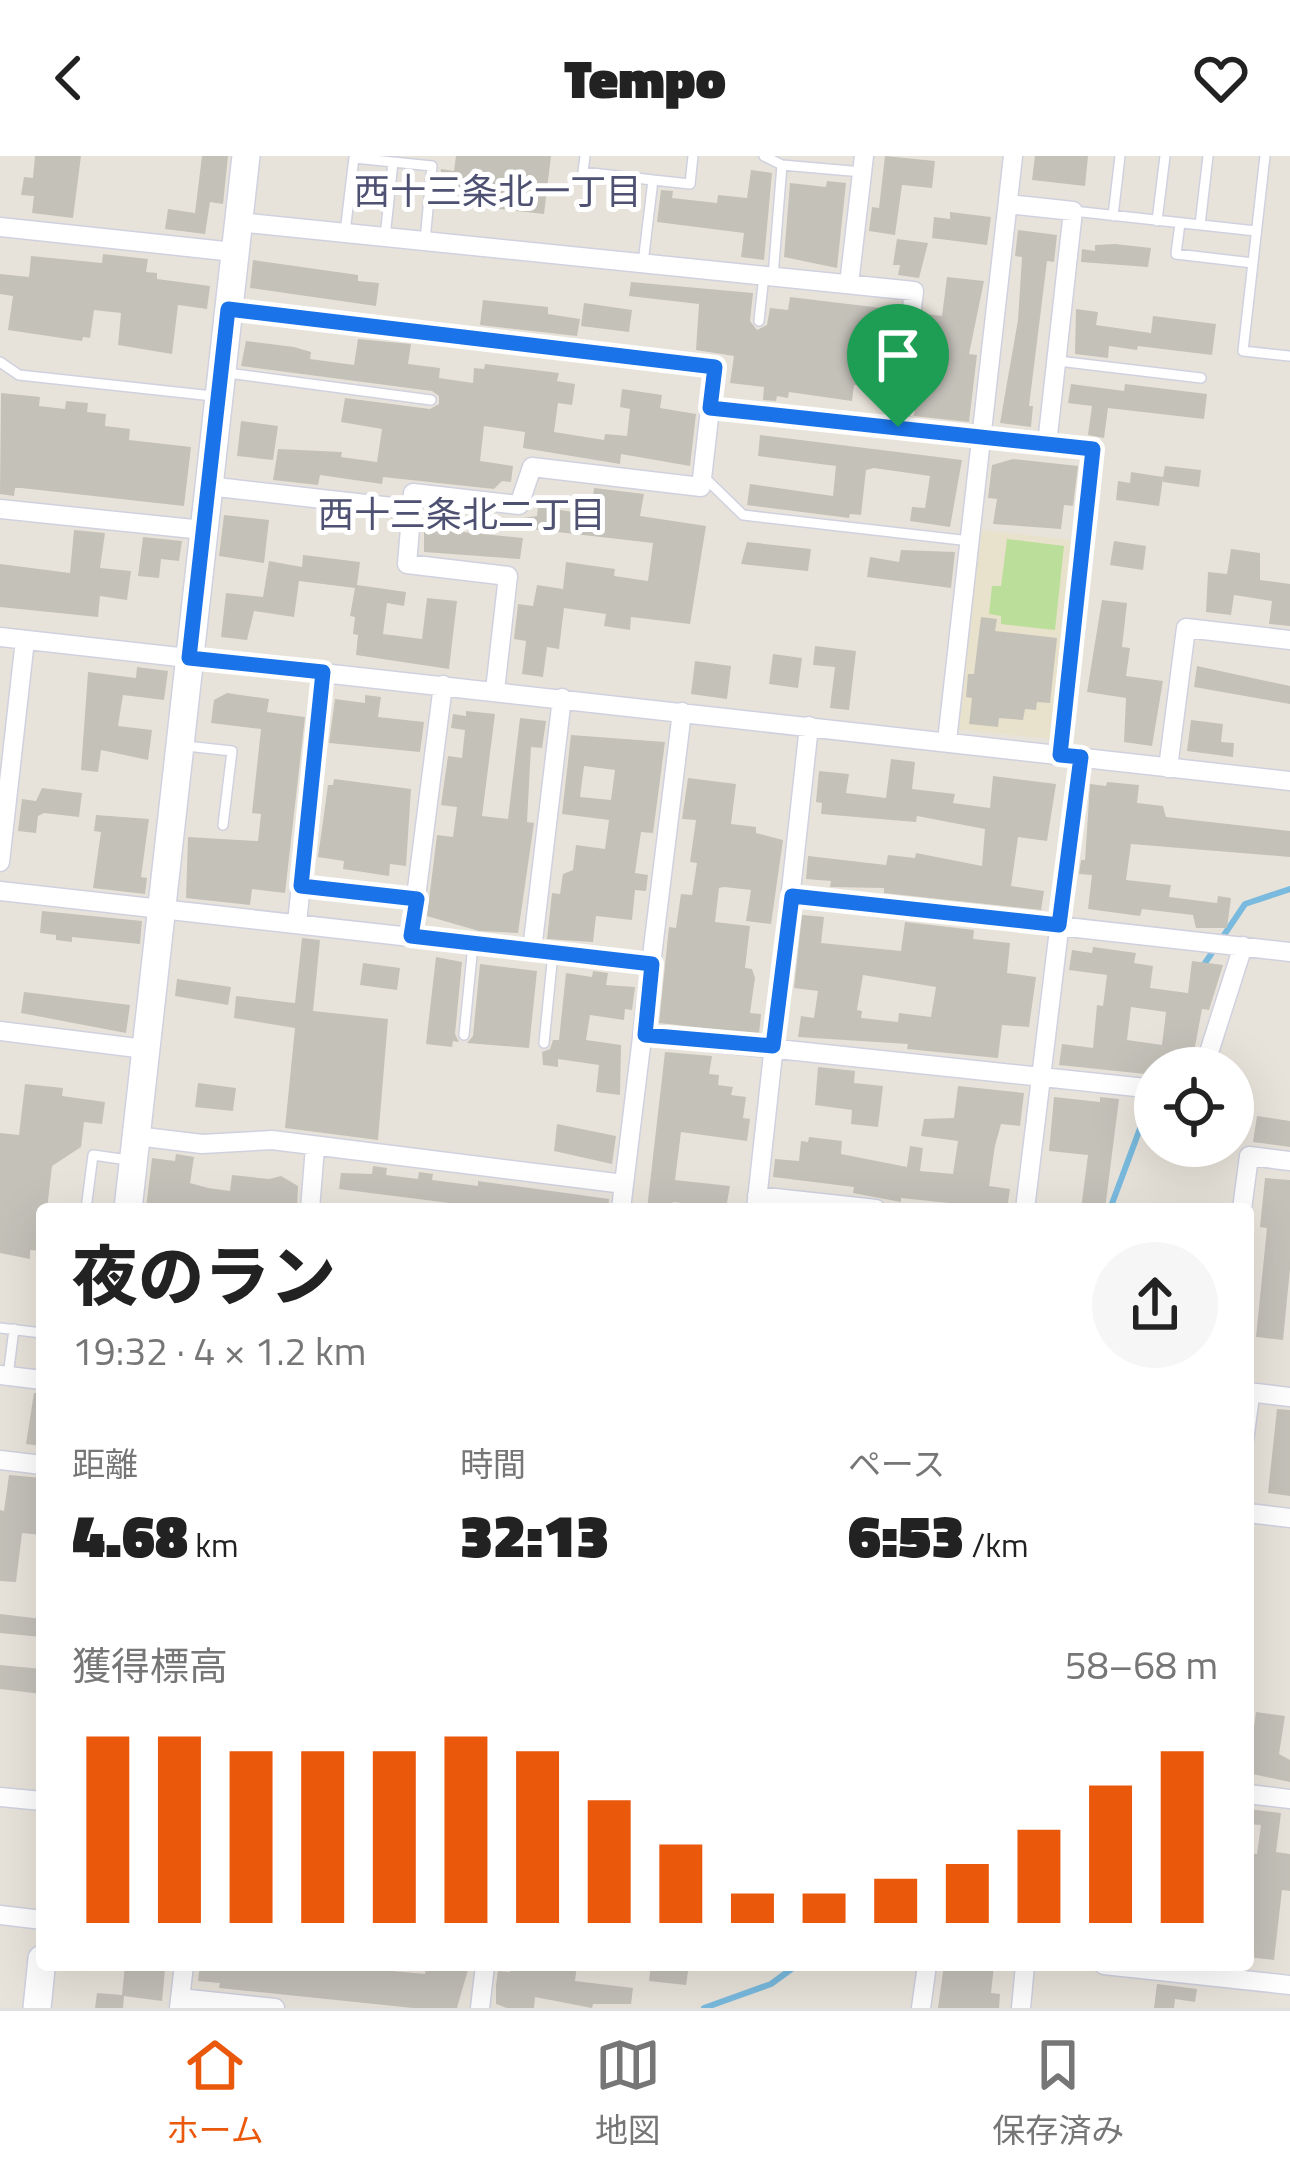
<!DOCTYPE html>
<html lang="ja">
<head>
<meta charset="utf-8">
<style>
  :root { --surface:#fff; --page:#f6f6f6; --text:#222; --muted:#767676; --line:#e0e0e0; --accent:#ea580c }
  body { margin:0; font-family:"Titillium Web","Noto Sans JP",sans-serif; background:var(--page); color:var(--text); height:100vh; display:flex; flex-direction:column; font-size:45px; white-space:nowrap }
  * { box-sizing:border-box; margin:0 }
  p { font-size:39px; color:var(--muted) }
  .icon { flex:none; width:66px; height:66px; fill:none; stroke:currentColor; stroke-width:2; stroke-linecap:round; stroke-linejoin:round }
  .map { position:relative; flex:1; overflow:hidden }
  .details { position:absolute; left:36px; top:1047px; width:1218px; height:768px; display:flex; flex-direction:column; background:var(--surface); border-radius:12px; box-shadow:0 12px 48px #0002 }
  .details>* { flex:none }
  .fabs { position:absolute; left:1134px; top:891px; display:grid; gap:24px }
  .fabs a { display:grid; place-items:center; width:120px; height:120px; border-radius:50%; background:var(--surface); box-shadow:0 12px 48px #0002; font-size:60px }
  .pin { position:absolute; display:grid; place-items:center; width:102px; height:102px; color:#fff; margin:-123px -51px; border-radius:50% 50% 50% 0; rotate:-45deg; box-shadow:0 0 12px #0007 }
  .pin .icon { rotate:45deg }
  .round { display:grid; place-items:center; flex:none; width:126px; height:126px; border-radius:63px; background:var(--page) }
  .headline { display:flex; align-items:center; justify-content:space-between; height:204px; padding:0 36px }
  h1 { font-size:66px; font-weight:800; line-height:90px }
  .figures { display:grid; grid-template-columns:repeat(3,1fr); gap:18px; height:204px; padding:12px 36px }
  .figures div { display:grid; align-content:center }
  .figures b { font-size:60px; font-weight:800 }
  .figures small { font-size:33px; font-weight:400 }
  .figures p { font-size:33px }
  .chart { height:336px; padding:24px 36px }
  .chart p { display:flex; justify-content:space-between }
  .chart svg { width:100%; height:216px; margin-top:12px; stroke:var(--accent); stroke-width:6 }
  header { display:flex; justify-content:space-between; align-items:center; height:156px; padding:0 36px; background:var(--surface); font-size:54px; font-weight:800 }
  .tabs { display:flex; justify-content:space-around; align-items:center; height:168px; border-top:3px solid var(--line); background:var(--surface); font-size:33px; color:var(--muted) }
  .tabs a { display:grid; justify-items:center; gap:6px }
  .tabs .on { color:var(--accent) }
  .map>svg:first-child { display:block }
  .education { fill:#e8e1cb }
  .pitch { fill:#bbdf9a }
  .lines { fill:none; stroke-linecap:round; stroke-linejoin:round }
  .stream { stroke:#79bade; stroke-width:6 }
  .building { fill:#c4c1b9; fill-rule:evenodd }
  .lane-casing { stroke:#d0d1df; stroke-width:12 }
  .street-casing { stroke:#d0d1df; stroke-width:21 }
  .secondary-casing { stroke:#d0d1df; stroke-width:30 }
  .lane { stroke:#fff; stroke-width:9 }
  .street { stroke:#fff; stroke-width:18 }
  .secondary { stroke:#fff; stroke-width:27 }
  .route-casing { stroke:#fff; stroke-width:24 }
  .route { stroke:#1a73e8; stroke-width:15 }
  .labels { text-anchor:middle; stroke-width:10; stroke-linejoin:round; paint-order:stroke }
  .neighbourhood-label { font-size:36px; fill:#4e5172; stroke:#fff }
</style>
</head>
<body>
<header><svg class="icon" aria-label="back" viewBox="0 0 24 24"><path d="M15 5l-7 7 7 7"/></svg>Tempo<svg class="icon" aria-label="heart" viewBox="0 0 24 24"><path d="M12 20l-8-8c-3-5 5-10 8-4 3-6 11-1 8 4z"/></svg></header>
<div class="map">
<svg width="1290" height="1852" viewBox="0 0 1290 1852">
  <rect width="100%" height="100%" fill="#e8e3da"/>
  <!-- education -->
  <path class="education" d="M980 374 1073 384 1050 583 957 573Z"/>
  <!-- pitch -->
  <path class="pitch" d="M1007 383 1064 390 1055 474 1001 468V460L989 458 992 430H1001Z"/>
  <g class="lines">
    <!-- stream -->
    <path class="stream" d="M1203 810 1245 748 1290 733
      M1110 1053 1154 935
      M704 1852 771 1828 797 1809"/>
  </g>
  <!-- building -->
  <path class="building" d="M35 0H81L73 62 32 57 34 40 21 39 24 21 33 22Z
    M202 0H228L223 48 210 46 205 78 165 73 168 53 195 57Z
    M456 0H551L544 58 438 46 441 13 454 15Z
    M885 0 935 5 932 32 902 29 895 79 869 75 872 51 879 52Z
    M1035 0H1088L1085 30 1032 24Z
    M751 14 772 17 764 104 741 101 744 77 657 66 661 34 673 35 672 42 717 47 718 39 747 42Z
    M827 25 846 27 837 112 784 101 790 27 826 31Z
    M950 56 991 61 987 89 932 82 934 61 950 63Z
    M1018 74 1057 79 1054 106 1047 105 1029 250H1033L1031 271 1000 267 1018 164 1022 101 1015 100Z
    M897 83 928 87 919 122 898 119 900 109H893Z
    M1115 88 1151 92 1148 111 1081 106 1082 93 1095 95V89Z
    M103 98 148 103 146 116 157 117V123L210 130 207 153 178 149 172 198 118 189 121 157 94 154 90 182 83 181 82 185 8 174 13 140 0 138V118L29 121 31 100 102 107Z
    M253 104 358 119V125L379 127 376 150 250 132Z
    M947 121 984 125 969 198 977 199 969 266 914 260 925 158 942 160Z
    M631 126 753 137 750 165 757 174 767 169 770 152 788 154 790 141 898 154 882 232 854 229 852 245 789 236 788 242 777 240 776 245 763 244 764 231 730 227 734 200 696 194 699 148 629 140Z
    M483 144 548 151V158L580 163 577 180 480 169Z
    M584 147 632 154 629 176 581 170Z
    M1076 153 1098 156 1096 169 1151 177 1153 160 1216 168 1212 199 1138 190 1137 194 1109 190 1108 202 1075 198Z
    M358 183 411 188 408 208 440 212 439 222 473 227 474 212 484 213 485 208 559 217 557 225 575 228 572 249 558 247 554 276 604 284 605 278 627 280 630 253 620 251 622 233 662 239 660 252 696 258 690 310 621 298 620 308 523 292 525 276 484 270 480 305 513 310 511 326 502 325 494 333 383 321 382 328 320 319 318 329 273 324 278 293 342 296 341 301 377 306 382 273 341 266 345 242 430 253 439 248V240L432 235 241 210 246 185 294 191 311 196 310 203 354 209Z
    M1071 228 1124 235 1125 228 1207 238 1204 263 1108 252 1104 282 1088 279 1092 250 1068 247Z
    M1 237 40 241 39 250 65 253 66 245 88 247 87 256 106 258 105 270 130 273 129 284 191 291 184 350 21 332H15L14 340 0 338Z
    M241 265 278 270 273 304 237 300Z
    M760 279 962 304 950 371 910 365 912 351 925 352 930 320 874 312 866 314 861 359 850 358 849 362 747 349 750 328 833 340 836 310 758 300Z
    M1013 303 1078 310 1073 350 1064 349 1061 373 993 368 997 343 988 342 992 309Z
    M1165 310 1201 314 1199 331 1163 326V322L1159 350 1116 344 1118 325 1130 327 1131 316 1163 321Z
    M594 332 644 338 640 360 706 370 690 468 631 461 630 474 604 470 606 458 564 452 559 493 547 491 543 521 522 518 526 485 514 483 518 448 533 450 537 429 563 433 566 406 615 413 614 420 648 425 653 387 522 372 523 362 537 360 538 351 574 356 575 346 592 348Z
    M224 359 269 364 264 407 219 400Z
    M424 372 523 382 520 403 424 396Z
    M74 374 105 377 100 412 131 415 127 444 100 440 98 461 0 451V408L70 417Z
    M143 381 182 385 179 405 161 403 159 422 138 420Z
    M1114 385 1146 390 1143 414 1110 409Z
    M747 386 811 393 808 415 741 408Z
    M1231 393 1260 397V424L1290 428V470L1269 468 1272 445 1234 439 1231 459 1206 456 1208 416 1227 418Z
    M901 394 955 396 951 432 867 421 870 401 899 406Z
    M303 399 360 406 357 429 406 436 404 450 387 447 383 478 422 483 427 442 457 445 449 513 356 499 358 479 353 478 355 461 350 460 355 432 299 425 294 461 254 455 247 484 221 481 226 437 263 441 269 405 302 411Z
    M1102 444 1127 447 1122 491 1130 492 1126 520 1163 525 1152 590 1124 586 1126 542 1087 536Z
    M981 461 997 463 995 475 1057 482 1050 547 1037 546 1036 554 1025 553 1023 564 999 562 998 571 969 568 972 542 966 541 968 518H974Z
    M815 490 856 495 849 554 830 552 835 511 813 509Z
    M773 498 802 502 798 532 769 528Z
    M695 505 731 510 727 543 691 538Z
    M1197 510 1290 530V548L1194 531Z
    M137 511 168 515 164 544 123 539 118 570 152 574 148 604 101 594 98 616 81 614 88 516 136 522Z
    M227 537 269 543 267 556 305 561 285 737 252 733 250 749 186 742 188 681 258 685 261 658 252 657 261 573 211 567 214 544Z
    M365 539 381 541 378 561 424 566 420 596 329 587 335 543 365 547Z
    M466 555 495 558 482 660 508 663 520 562 546 565 542 592 531 591 527 666 534 667 518 777 479 775 427 760 437 679 453 681 457 651 441 649 448 600 462 602 465 574 451 572 453 558 466 560Z
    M1191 564 1223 568 1221 586 1234 587 1233 601 1187 595Z
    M571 579 665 586 653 677 641 676 635 717 648 719 646 735 635 734 632 764 596 760 593 786 547 783 552 737 560 738 563 718 573 714 576 689 605 693 609 664 562 658ZM584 610 615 614 611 644 580 641Z
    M891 603 915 606 912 633 955 638 953 647 990 652 993 620 1056 628 1047 685 1018 681 1011 730 1044 735 1041 754 884 737V732L830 731 831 725 806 723 808 700 886 709 888 699 915 702 916 697 982 710 985 673 917 660 916 666 821 658 822 647 816 646 819 615 849 618 846 637 886 642Z
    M688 622 736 628 731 668 756 671V677L783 684 771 768 746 765 751 734 724 731 719 732 715 766 750 770 745 812 752 813 755 822 750 857 761 858 759 878 659 867 669 771 676 772 681 738 692 739 697 707 690 706 696 664 682 663Z
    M334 623 411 633 406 710 390 708 389 720 343 713 344 705 318 701 328 629H333Z
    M1107 626 1139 629 1137 647 1163 650 1166 661 1290 675V701L1131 688 1126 724 1171 729 1169 741 1217 747 1218 740 1231 742 1227 772H1196L1193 759 1142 753 1140 760 1088 753 1092 719 1079 718 1081 704H1085L1090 628 1106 630Z
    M42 632 82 637 79 661 44 657 38 660 36 677 18 675 22 643 36 645Z
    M96 659 149 663 141 721 147 722 145 738 93 732 101 676 94 675Z
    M42 755 142 765 140 788 72 781V786L56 784V779L40 777Z
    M802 759 824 761 821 787 901 795 905 766 974 774 973 783 1010 787 1007 817 1036 821 1029 871 1002 869 998 902 907 893 908 888 798 881 801 860 814 862 818 835 794 832ZM863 819 936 831 931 861 899 857 898 866 861 862 862 855 857 854Z
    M302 782 320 784 313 855 388 863 378 984 285 972 295 872 234 862 236 840 295 847Z
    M1093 791 1136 797 1134 807 1153 810 1150 832 1188 837 1192 805 1223 809 1209 854 1202 853 1191 912H1155V919L1059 909 1062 888 1093 892 1097 849 1103 850 1107 819 1069 814 1072 794 1092 797ZM1131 851 1166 856 1162 889 1127 884Z
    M436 801 462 806 455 878 459 886 453 885 452 891 426 888Z
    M363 807 400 812 397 834 360 829Z
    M480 808 537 815 529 892 467 887 473 880Z
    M593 815 608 817 606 829 635 831 632 854 625 853 624 864 590 859 586 884 621 889 620 939 596 936 599 909 558 903V911L543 909 542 896 550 893 553 884H559L566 817 592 821Z
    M177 823 231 831 228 849 175 840Z
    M24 836 130 849 126 877 21 857Z
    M665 896 712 900 709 918 719 919 718 929 733 931 731 939 746 941 743 962 750 963 747 985 681 976 675 1024 730 1030 726 1052 673 1046 672 1053H647Z
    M818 911 855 915 854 927 883 930 878 971 851 968 852 954 815 949Z
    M198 927 236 932 233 955 195 951Z
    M25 928 63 932 62 940 105 946 102 968 84 966 81 991 52 1010 47 1053H42V1095L30 1094V1103L0 1097V977L19 979Z
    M958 930 1024 937 1020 970 1001 968 995 990 989 1030 1010 1033 1007 1053 901 1042V1046L853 1037 854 1031 773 1021 775 1003 799 1005 801 985 808 986 809 981 842 985 841 998 907 1011 910 990 923 992 920 1015 953 1018 958 985 921 980 924 963 954 962Z
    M1054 941 1100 946V941L1119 943 1105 1053H1081L1088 999 1049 995Z
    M1257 960 1290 965V991L1253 986Z
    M557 968 616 980 612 1008 554 995Z
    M176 998 194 1001 190 1027 208 1032 230 1035 232 1019 269 1023 281 1020 298 1030 297 1053 146 1052 152 1002 175 1005Z
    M373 1010 387 1012 386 1019 418 1023 419 1016 433 1018 432 1024 478 1030V1025L609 1043 608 1053H497L339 1033 341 1017 372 1018Z
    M1265 1022 1290 1024V1113L1283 1184 1256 1181 1267 1072 1260 1071Z
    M34 1237H42V1290L26 1288Z
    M1277 1253 1290 1254V1340L1268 1337Z
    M9 1319 42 1322V1379L22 1377 16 1426 0 1425V1354L4 1355Z
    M0 1458 42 1463V1481L0 1477Z
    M0 1509 42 1513V1538L0 1533Z
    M1256 1556 1285 1560 1279 1598 1290 1604V1626L1248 1617Z
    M1248 1653 1281 1657 1276 1696 1290 1698V1735L1282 1734 1274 1804 1248 1801V1697L1257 1698 1261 1669 1248 1668Z
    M125 1809 165 1813 162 1845 124 1840 123 1852H95L97 1837 122 1839Z
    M200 1809H327L425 1818 427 1809 469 1810 457 1852H413L219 1832 220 1827 198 1825Z
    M511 1809H577L575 1825 633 1832 631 1848H593L592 1852 535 1841 534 1852H507L496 1848V1829L498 1815 510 1816Z
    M651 1809H689L686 1829 649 1825Z
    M944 1809H994L991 1837 1000 1838 999 1852H938Z
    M1157 1828 1197 1833 1195 1846 1175 1843 1174 1852H1154Z"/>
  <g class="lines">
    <!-- lane casing -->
    <g class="lane-casing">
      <path id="lane" d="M585 0 583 16 653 24 643 107
        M764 0 782 9
        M1265 0 1243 195 1289 200
        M653 24 690 28 693 0
        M1073 55 1256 75
        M1113 60 1120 0
        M1157 65 1165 0
        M1180 67 1176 98 1253 107
        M1200 69 1208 0
        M345 76 354 2 432 10 425 85
        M385 81 393 6
        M773 120 782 9 862 16
        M759 165 764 119
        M1058 205 1201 222
        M0 206 19 219 213 240
        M228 217 431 244
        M704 321 743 359 970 385
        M186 590 232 595 223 669
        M303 731 417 743
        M464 879 473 789
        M544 887 553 797
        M86 1053 93 999 128 1004
        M0 1172 42 1177
        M8 1220 14 1173
        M1248 1289 1255 1237"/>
    </g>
    <!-- street casing -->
    <g class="street-casing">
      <path id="street" d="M1008 48 1073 55 1047 288
        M238 66 914 135 898 271
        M0 71 234 96
        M849 128 864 0
        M228 153 715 210 701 331 532 311 519 349 413 337 407 408 508 420 495 534
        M711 252 1093 293 1060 599
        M208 330 410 353
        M0 353 203 374
        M0 481 1290 625
        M947 585 1013 0
        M1168 612 1186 472 1290 484
        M0 706 25 484
        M0 735 652 808
        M792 740 1290 796
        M297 767 323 516
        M411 780 443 529
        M532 794 562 542
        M0 875 145 893
        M645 879 1155 933
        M1204 912 1243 790
        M136 980 202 988 272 984 624 1028 682 556
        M757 1040 876 1053
        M310 1053 315 991
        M621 1053 624 1028
        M756 1053 809 570
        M1025 1053 1080 601
        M1242 1053 1249 1000 1290 1005
        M0 1219 42 1224
        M1248 1236 1290 1241
        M0 1304 42 1309
        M1248 1357 1290 1362
        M1248 1638 1290 1643
        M0 1641 42 1645
        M0 1759 42 1764
        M1104 1809 1290 1829
        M180 1842 275 1852
        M179 1852 184 1809
        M480 1852 485 1809
        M921 1852 927 1809
        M1021 1852 1025 1809"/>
    </g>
    <!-- secondary casing -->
    <g class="secondary-casing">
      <path id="secondary" d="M128 1053 246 0
        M37 1852 42 1803"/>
    </g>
    <!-- lane -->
    <use href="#lane" class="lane"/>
    <!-- street -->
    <use href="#street" class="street"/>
    <!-- secondary -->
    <use href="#secondary" class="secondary"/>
  </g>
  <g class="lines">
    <!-- route casing -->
    <g class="route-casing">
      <path id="route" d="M228 153 715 211 710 252 1093 293 1060 599 1081 601 1059 769 792 740 773 890 645 879 652 808 411 780 417 743 301 730 323 516 189 502Z"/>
    </g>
    <!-- route -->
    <use href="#route" class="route"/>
  </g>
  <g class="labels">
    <!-- neighbourhood labels -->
    <g class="neighbourhood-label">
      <text x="498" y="48">西十三条北一丁目</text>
      <text x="462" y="371">西十三条北二丁目</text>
    </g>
  </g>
</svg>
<div class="fabs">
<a><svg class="icon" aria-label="locate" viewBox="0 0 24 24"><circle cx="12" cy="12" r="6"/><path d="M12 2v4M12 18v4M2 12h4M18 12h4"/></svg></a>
</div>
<div class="pin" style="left:898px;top:271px;background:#1e9e55"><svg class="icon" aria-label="arrive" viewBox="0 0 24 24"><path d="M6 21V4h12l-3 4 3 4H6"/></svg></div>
<section class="details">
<div class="headline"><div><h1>夜のラン</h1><p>19:32 · 4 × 1.2 km</p></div><a class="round"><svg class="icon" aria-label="share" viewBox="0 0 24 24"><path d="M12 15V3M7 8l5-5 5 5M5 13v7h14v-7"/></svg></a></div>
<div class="figures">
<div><p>距離</p><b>4.68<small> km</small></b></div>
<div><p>時間</p><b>32:13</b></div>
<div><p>ペース</p><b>6:53<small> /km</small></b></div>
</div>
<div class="chart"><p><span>獲得標高</span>58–68 m</p>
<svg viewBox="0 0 160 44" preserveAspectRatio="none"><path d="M5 44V6M15 44V6M25 44V9M35 44V9M45 44V9M55 44V6M65 44V9M75 44V19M85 44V28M95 44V38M105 44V38M115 44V35M125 44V32M135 44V25M145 44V16M155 44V9"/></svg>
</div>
</section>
</div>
<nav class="tabs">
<a class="on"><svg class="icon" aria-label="home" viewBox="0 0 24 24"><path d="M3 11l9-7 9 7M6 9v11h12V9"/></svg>ホーム</a>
<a><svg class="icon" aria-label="map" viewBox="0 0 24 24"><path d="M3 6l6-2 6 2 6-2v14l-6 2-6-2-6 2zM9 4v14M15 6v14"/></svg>地図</a>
<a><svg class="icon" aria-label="saved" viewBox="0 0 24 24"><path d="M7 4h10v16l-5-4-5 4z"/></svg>保存済み</a>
</nav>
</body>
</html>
